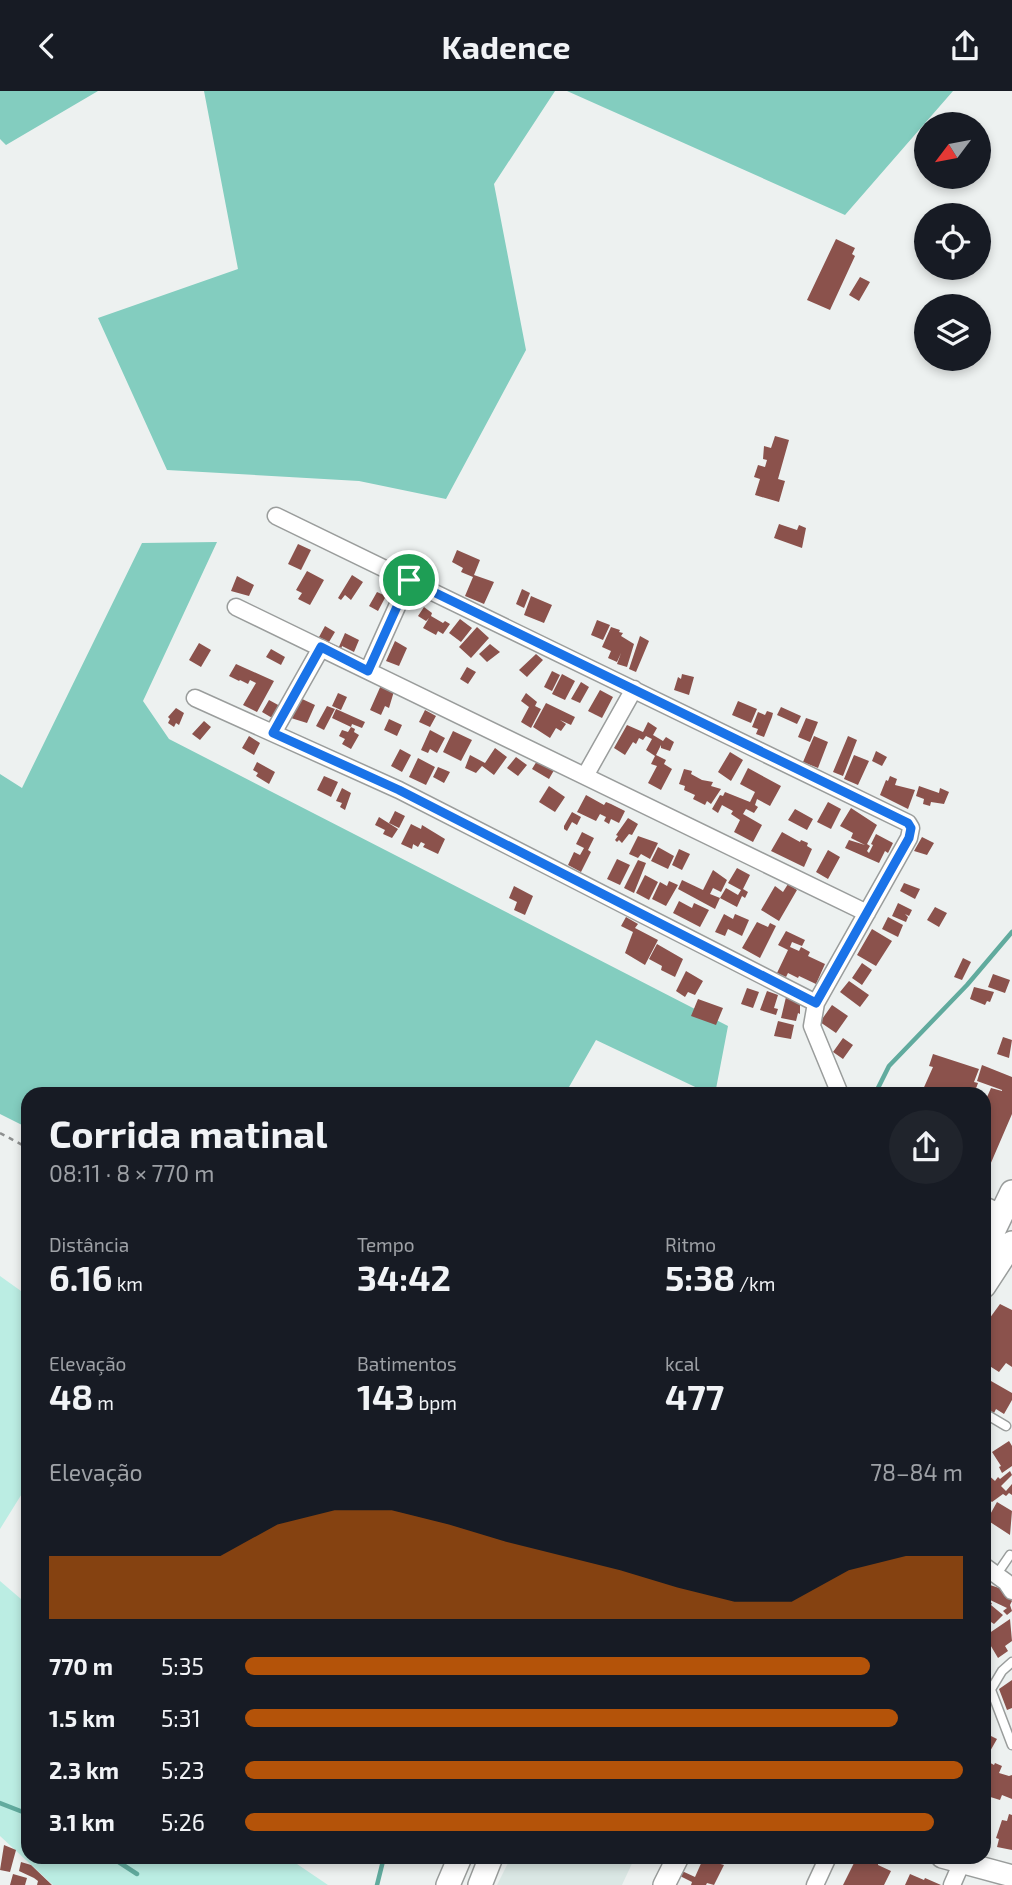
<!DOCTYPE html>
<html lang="pt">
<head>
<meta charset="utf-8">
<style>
  :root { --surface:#171b24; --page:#20242c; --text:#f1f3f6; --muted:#9ea1a6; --accent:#b45309 }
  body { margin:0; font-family:"Exo 2",sans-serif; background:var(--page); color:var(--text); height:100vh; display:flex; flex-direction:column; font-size:26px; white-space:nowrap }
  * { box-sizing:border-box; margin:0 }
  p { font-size:23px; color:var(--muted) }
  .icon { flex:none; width:38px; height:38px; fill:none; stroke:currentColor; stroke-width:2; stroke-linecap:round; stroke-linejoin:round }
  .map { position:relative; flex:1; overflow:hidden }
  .panel { position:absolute; left:21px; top:996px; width:970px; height:777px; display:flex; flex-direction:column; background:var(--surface); border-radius:21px; box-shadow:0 4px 10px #0003 }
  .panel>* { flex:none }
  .needle { width:46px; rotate:238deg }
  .fabs { position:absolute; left:914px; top:21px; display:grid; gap:14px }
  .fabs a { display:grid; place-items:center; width:77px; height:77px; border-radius:50%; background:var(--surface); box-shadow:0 4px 10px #0003; font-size:35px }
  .pin { position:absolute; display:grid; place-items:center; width:60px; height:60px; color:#fff; margin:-30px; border:4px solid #fff; border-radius:50%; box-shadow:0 2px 7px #0007 }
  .round { display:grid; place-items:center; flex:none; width:74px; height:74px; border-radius:37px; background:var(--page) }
  .head { display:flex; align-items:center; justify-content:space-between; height:119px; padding:0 28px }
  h1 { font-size:38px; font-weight:700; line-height:52px }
  .metrics { display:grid; grid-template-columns:repeat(3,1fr); gap:10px; height:119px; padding:7px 28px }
  .metrics div { display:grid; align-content:center }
  .metrics b { font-size:35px; font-weight:700 }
  .metrics small { font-size:19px; font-weight:400 }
  .metrics p { font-size:19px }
  .chart { height:196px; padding:14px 28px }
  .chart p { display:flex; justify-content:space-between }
  .chart svg { width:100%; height:126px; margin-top:7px; fill:var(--accent); opacity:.7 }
  ul { padding:0 28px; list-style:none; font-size:23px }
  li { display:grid; grid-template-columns:112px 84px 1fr; align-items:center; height:52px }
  li i { height:18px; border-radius:9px; background:var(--accent) }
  header { display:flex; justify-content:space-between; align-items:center; height:91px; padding:0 28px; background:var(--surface); font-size:32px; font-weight:700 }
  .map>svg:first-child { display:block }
  .built { fill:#dae7e4 }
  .green { fill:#bbede3 }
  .forest { fill:#83cdbf }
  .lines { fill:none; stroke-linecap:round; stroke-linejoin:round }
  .stream { stroke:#61ab9e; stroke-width:4.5 }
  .building { fill:#8b524c }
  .lane-casing { stroke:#9a9d9c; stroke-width:11 }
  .street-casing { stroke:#9a9d9c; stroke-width:19 }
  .secondary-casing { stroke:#9a9d9c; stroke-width:24 }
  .primary-casing { stroke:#9a9d9c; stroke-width:26 }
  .path { stroke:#8d8f8f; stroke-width:2.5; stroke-dasharray:5 5; stroke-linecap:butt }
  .lane { stroke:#fff; stroke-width:8 }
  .street { stroke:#fff; stroke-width:16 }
  .secondary { stroke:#fff; stroke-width:21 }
  .primary { stroke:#fff; stroke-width:23 }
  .route-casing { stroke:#fff; stroke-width:14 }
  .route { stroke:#1a73e8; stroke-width:9 }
</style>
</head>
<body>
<header><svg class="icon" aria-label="back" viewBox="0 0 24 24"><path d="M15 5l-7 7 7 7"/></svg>Kadence<svg class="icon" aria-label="share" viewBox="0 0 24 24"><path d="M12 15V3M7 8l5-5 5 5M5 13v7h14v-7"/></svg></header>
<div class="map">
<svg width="1012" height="1794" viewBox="0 0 1012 1794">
  <rect width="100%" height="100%" fill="#edf1f0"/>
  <!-- built -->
  <path class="built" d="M511 1766H635L622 1794H497Z"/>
  <!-- green -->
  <path class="green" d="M0 1185 28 1205V1393L0 1438Z
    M0 1490 28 1514V1766H281L297 1773 328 1794H53L0 1745Z"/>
  <!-- forest -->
  <path class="forest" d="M0 0H98L6 54 0 48Z
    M204 0H555L494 93 526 259 446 408 359 390 167 379 98 227 238 178Z
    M567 0H953L845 124Z
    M217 451 143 610 169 648 728 935 715 1003H710L596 949 565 1003H28V1037L0 1023V683L22 697 142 452Z"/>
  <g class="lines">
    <!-- stream -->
    <path class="stream" d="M875 1003 889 975 967 894 1012 841
      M0 1712 28 1723
      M111 1766 137 1783
      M377 1794 384 1766"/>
  </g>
  <!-- building -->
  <path class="building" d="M836 148 855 157 852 163 855 165 830 219 807 209Z
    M860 186 870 191 859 210 849 204Z
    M775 345 789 349 778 388 785 390 779 411 755 404 760 388 754 386 758 374 765 376 767 369 763 368 764 355 771 357Z
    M779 433 797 439 799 434 806 437 802 457 774 447Z
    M298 453 311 459 301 479 288 473Z
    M457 459 480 469 474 484 494 491 484 513 465 505 473 486 461 481 463 477 452 471Z
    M307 480 324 489 310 514 298 508 302 502 296 499Z
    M352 484 363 491 351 509 345 504 341 509 338 507Z
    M237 485 254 494 249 505 231 500Z
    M522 498 530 502 524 517 516 513Z
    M377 501 386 505 378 520 369 515Z
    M531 505 552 514 544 532 524 524Z
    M424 516 432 522 431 525 443 532 445 530 450 533 443 543 438 540 436 544 423 537 429 527 426 530 418 525Z
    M460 528 472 537 461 551 449 542Z
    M597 529 610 534 603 549 591 544Z
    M325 535 335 541 329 551 319 546Z
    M477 536 489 547 471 567 459 556Z
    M611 536 620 539 619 541 623 542 621 545 634 553 627 576 617 573 621 562 617 571 608 567 611 560 602 556Z
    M345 542 359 549 354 561 342 555 341 559 338 558Z
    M640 545 649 550 636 581 629 578Z
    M395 550 407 557 399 575 386 570Z
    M199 552 211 559 201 576 189 569Z
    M490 553 500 561 487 571 479 563Z
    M271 558 285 566 281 574 266 566Z
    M536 563 543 569 527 586 519 579Z
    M236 573 274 590 257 621 243 614 256 592 250 589 248 593 240 589 239 590 229 585Z
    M467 576 476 581 468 593 460 588Z
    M552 580 560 584 552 600 544 596Z
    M562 583 575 590 565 609 552 603Z
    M682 583 694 586 689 604 674 599 678 586 681 588Z
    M581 591 589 596 580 612 571 608Z
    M382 592 395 597 389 617 385 615 381 624 370 619Z
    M600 599 613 606 602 627 588 620Z
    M338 602 347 606 341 619 332 615Z
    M526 602 537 611 535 615 541 618 531 637 521 631 529 616 521 610Z
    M300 607 315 614 307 632 291 627Z
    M269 609 280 615 274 628 262 621Z
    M738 610 757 618 751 632 732 624Z
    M546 612 575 626 571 634 560 629 566 633 561 640 556 637 550 647 533 636Z
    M327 615 335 618 324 639 316 635Z
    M781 616 801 625 797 633 777 624Z
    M176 617 184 622 179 634 176 632 174 636 168 632 170 628 168 626Z
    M336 618 365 631 362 637 352 633 351 636 332 627Z
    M425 619 436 625 430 636 419 631Z
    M767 620 773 622 772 626 764 646 756 643 758 638 752 636 758 621 765 624Z
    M806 627 818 631 810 651 798 646Z
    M389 628 402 634 397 645 384 639Z
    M204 630 211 636 200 649 192 643Z
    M648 631 657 637 653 644 663 650 666 646 674 651 670 660 661 657V654L656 664 666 669 664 673 672 678 661 699 648 692 657 675 651 673 655 665 646 659 652 648 646 645 643 649 639 647 636 653 633 651 625 664 614 657 627 634 643 641Z
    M351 636 355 638 354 641 359 644 351 658 342 653 345 648 339 645 342 639 348 641Z
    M430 639 445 647 437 662 430 658 428 662 421 659Z
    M453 640 472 649 461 670 443 661Z
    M249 645 260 652 254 664 242 657Z
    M814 645 828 651 818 677 803 671Z
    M848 645 857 649 843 685 833 681Z
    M495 657 507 666 494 684 482 675 476 682 465 677 470 664 485 672Z
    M400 658 411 664 402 681 391 675Z
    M876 660 887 666 882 675 872 670Z
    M730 661 743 669 731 690 718 681Z
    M854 664 869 670 858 694 844 688Z
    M540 665 557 674 549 688 532 678Z
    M516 666 527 674 518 685 507 677Z
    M418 667 435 676 426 694 409 686Z
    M257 671 275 681 269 693 256 685 258 682 253 679Z
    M438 676 450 681 444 692 433 686Z
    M748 677 781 695 770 715 757 708 755 714 758 716 754 722 746 718 743 723 762 734 753 751 734 741 740 729 731 723 733 720 722 714 718 722 712 718 720 704 723 705 725 701 750 711 755 701 740 693Z
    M684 678 692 680 691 683 702 689 713 691 711 695 721 698 711 713 707 710 705 714 693 708 695 704 684 699 685 695 679 693Z
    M324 685 338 691 331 706 317 699Z
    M890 685 897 688 895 694 915 699 908 718 880 704 886 689 888 690Z
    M549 695 565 706 555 721 539 711Z
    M919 695 939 702 940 697 949 701 944 713 931 711 930 715 923 713 924 708 916 705Z
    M342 697 351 702 345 719 340 716 342 712 336 710Z
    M586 704 604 714 606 711 611 713 625 720 619 732 611 728 609 733 604 730 606 726 600 723 596 730 577 721Z
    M828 711 841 718 831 738 817 731Z
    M851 717 877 734 867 753 870 755 867 760 869 762 873 754 871 753 876 743 893 752 888 762 885 760 879 772 845 757 849 749 865 754 851 747 853 742 840 735Z
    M795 718 813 728 807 739 788 729Z
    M395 720 405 725 399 737 389 732Z
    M572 721 581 726 577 734 572 731 567 740 564 738V735Z
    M379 726 398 738 392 747 383 743 385 739 375 734Z
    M628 727 638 733 632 744 629 743 622 752 619 749 617 751 615 749 618 745 616 744Z
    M411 733 421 738 422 734 445 748 438 763 423 756 425 753 421 751 418 756 413 753 414 749 412 758 401 753Z
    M582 741 594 747 588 759 591 761 581 781 568 774 574 761 580 764 584 757 576 753Z
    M782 741 800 751 801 749 808 752 807 755 812 758 804 776 771 760Z
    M638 745 658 752 650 768 641 763 638 767 629 763Z
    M922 746 934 752 927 764 914 760Z
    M658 756 674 765 668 778 651 770Z
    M679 758 690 763 682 779 672 774Z
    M828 759 840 766 828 788 816 781Z
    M617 768 630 774 620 794 607 788Z
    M638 769 646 772 634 802 624 797Z
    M737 777 750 784 743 798 748 801 745 807 742 805 737 816 720 807 726 797 738 804 741 799 728 792Z
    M713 779 727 789 721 801 713 797 710 803 720 807 715 818 678 798 682 789 703 799Z
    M645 784 658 791 649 809 636 802Z
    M669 790 678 794 666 815 652 808 660 791 667 795Z
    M904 792 920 798 915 808 900 800Z
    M788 793 797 799 779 830 761 819 775 795 783 801Z
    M514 795 533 805 525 824 514 819 517 811 509 807Z
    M679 810 692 817 694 812 709 819 700 836 673 822Z
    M898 812 912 819 909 825 905 823 908 826 906 831 892 825Z
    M935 816 947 822 939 836 927 829Z
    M724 823 733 828 735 823 749 829 742 845 728 838 725 845 715 841Z
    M626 826 638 833 635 837 658 849 645 874 625 862 633 841 621 835Z
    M888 826 903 834 898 846 882 838Z
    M757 831 768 836 770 832 776 835 760 867 742 857Z
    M872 838 892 850 876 875 857 864Z
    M786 840 805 849 802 855 792 851 790 856 799 860 801 856 810 861 808 865 825 873 816 893 799 885 798 887 788 882 786 886 777 882 788 859 778 854Z
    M657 853 683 868 675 886 661 879 662 875 649 868Z
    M963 867 971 871 962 889 954 886Z
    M862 872 872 879 862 894 852 887Z
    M686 880 703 890 695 904 688 901 685 906 676 900Z
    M993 883 1010 889 1005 902 988 896Z
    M849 890 869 904 860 916 840 901Z
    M974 896 994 901 990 911 987 910 985 914 970 908Z
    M747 897 759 901 753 917 741 913Z
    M767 900 778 904 774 917 778 918 776 924 760 919Z
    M786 906 800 913V923L798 922 796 930 781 927Z
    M698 908 723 917 716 934 691 925Z
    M832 914 848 925 836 942 820 931Z
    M778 930 794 934 791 948 774 945Z
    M1003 946 1012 949 1009 967 997 963Z
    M843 947 853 954 843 968 833 961Z
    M933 963 979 978 974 991 978 992 974 1003H921L933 976 929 975Z
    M982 974 1012 986V1023L984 1088V1013L991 997 1002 1000V999L977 990Z
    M1000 1213 1012 1219V1276L1006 1272 999 1281 988 1274 984 1281V1235Z
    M984 1286 1012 1302V1309L1004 1323 996 1318 994 1322 984 1316Z
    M1009 1350 1012 1355V1375L1002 1382 999 1376 1001 1375 992 1361Z
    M1010 1380 1012 1384 1001 1395 1006 1400 1012 1393V1404L1009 1402 1006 1405 1003 1403 992 1411 984 1405V1385L986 1382 995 1390 998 1386 1000 1388Z
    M997 1411 1012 1420 1010 1444 987 1429Z
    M984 1492 1005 1499 1012 1510 1010 1514 1012 1520 1007 1524 1003 1520 1007 1517 988 1508 987 1510 992 1512 991 1514 1003 1524 994 1533 991 1531 984 1539Z
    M1010 1528 1012 1550 1005 1555 1008 1560 998 1567 985 1545Z
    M1012 1589V1617L1007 1619 999 1598Z
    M989 1644 997 1648 985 1669 994 1674 995 1672 1002 1675 999 1682 1009 1685 1012 1684V1708L1002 1704 1000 1709 984 1704V1694L991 1678 984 1691V1655Z
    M1009 1723 1012 1724V1759L997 1756 999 1748 996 1747 1002 1729 1007 1730Z
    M4 1754 16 1759 10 1781 0 1779Z
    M857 1766H866L865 1768 878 1772V1774L891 1780 884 1794H843Z
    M703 1768 724 1774 714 1794 707 1792 706 1794H691L692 1791 680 1785 682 1780 695 1786Z
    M21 1771 31 1774 52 1794H37L38 1790 34 1787 19 1780Z
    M13 1783 27 1787 25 1794H10Z
    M910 1783 924 1789 925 1787 941 1794H905Z"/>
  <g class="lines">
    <!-- lane casing -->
    <g class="lane-casing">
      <path id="lane" d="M984 1322 1006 1335
        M997 1483 1010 1464
        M991 1599 1012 1654
        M984 1610 1002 1580 1012 1571"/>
    </g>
    <!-- street casing -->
    <g class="street-casing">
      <path id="street" d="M276 425 908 732 911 737 909 747 816 912 812 935 840 1003
        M236 516 867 822
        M368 580 409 489
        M195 607 399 699 816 912
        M273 642 321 557
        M585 685 634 598
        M984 1114 1002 1122
        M984 1475 1006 1491 1012 1500
        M815 1794 828 1766
        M952 1794 962 1771"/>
    </g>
    <!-- secondary casing -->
    <g class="secondary-casing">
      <path id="secondary" d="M942 1766 1012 1785
        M664 1794 678 1766"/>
    </g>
    <!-- primary casing -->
    <g class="primary-casing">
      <path id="primary" d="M984 1156 991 1145 1012 1101
        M984 1195 1012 1152
        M448 1794 460 1766
        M480 1794 491 1766"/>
    </g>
    <!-- path -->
    <path class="path" d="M0 1042 28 1057"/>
    <!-- lane -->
    <use href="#lane" class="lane"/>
    <!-- street -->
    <use href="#street" class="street"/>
    <!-- secondary -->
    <use href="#secondary" class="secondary"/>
    <!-- primary -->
    <use href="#primary" class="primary"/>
  </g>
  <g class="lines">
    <!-- route casing -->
    <g class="route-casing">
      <path id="route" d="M409 489 908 732 911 737 909 747 816 912 399 699 273 642 321 556 368 580Z"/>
    </g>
    <!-- route -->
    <use href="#route" class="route"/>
  </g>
</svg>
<div class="fabs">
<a><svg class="needle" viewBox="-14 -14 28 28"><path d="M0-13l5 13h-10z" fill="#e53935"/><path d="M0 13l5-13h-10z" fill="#9ea1a6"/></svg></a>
<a><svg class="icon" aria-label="locate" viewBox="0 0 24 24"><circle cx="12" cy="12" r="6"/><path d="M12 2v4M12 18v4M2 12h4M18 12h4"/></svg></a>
<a><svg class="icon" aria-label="layers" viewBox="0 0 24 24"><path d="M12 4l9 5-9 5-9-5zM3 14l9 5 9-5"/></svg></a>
</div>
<div class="pin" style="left:409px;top:489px;background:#1e9e55"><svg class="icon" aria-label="arrive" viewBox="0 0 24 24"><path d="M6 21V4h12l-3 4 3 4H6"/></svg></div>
<section class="panel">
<div class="head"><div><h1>Corrida matinal</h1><p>08:11 · 8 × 770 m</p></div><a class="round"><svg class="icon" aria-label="share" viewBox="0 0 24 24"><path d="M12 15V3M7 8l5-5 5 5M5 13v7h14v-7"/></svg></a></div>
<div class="metrics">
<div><p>Distância</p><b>6.16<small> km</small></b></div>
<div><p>Tempo</p><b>34:42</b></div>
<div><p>Ritmo</p><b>5:38<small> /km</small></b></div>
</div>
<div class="metrics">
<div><p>Elevação</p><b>48<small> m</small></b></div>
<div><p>Batimentos</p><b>143<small> bpm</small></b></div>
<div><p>kcal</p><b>477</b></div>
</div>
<div class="chart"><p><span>Elevação</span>78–84 m</p>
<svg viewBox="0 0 160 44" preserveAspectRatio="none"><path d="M0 44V22L10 22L20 22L30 22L40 11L50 6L60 6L70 11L80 17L90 22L100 27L110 33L120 38L130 38L140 27L150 22L160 22V44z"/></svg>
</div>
<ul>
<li><b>770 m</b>5:35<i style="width:87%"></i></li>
<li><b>1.5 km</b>5:31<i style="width:91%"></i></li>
<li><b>2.3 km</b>5:23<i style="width:100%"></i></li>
<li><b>3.1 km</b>5:26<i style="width:96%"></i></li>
</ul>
</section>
</div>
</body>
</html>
